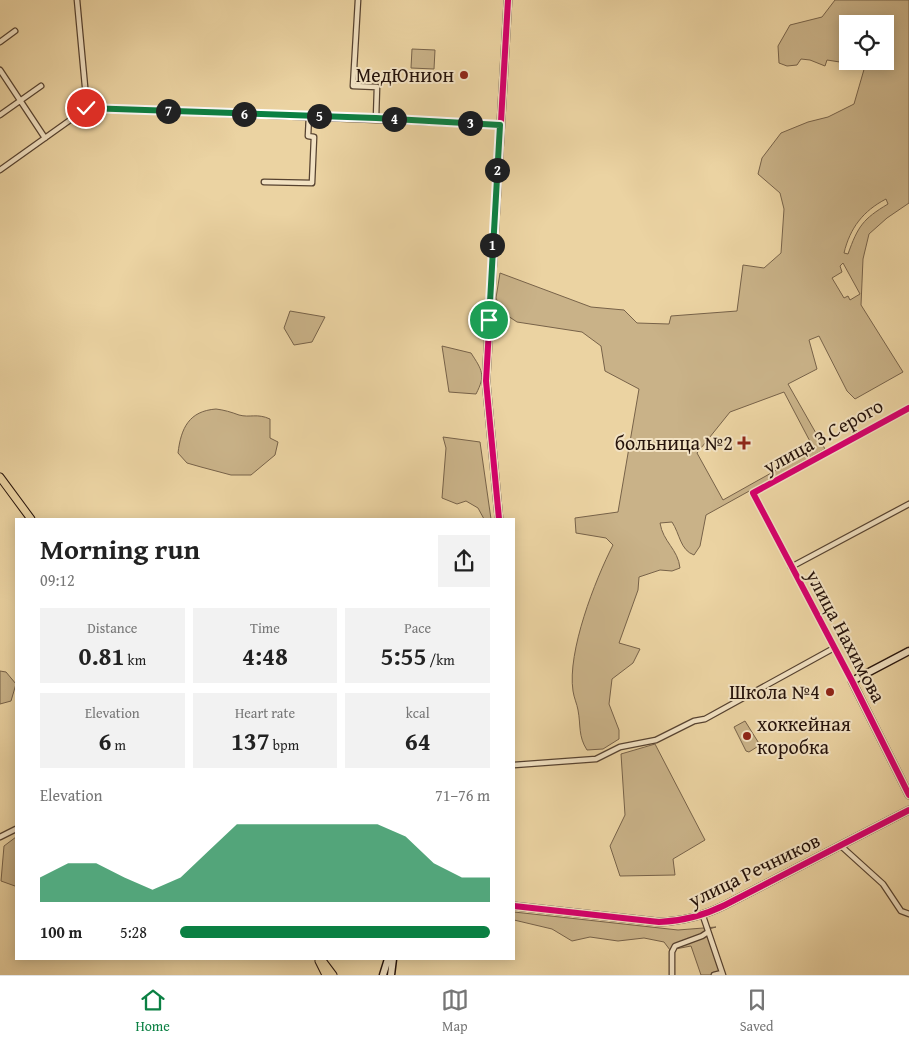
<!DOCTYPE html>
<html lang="en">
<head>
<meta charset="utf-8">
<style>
  :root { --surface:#fff; --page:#f2f2f2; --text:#222; --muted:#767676; --line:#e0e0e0; --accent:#0b8043 }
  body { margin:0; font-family:"Gentium Book Plus",serif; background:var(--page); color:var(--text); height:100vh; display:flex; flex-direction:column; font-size:19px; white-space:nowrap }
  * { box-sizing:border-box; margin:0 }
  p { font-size:16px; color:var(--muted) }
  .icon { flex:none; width:28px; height:28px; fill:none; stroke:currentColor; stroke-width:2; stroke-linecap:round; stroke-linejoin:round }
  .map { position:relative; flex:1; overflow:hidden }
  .side { position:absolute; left:15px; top:518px; width:500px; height:442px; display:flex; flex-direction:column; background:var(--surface); border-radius:0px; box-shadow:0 2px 12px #0003 }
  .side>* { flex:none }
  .buttons { position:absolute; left:839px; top:15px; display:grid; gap:10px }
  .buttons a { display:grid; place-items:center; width:55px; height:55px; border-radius:0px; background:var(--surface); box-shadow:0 2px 12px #0003; font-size:25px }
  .pin { position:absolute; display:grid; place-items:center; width:42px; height:42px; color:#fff; margin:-21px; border:2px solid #fff; border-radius:50%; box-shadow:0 1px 5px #0007 }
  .km { position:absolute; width:25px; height:25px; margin:-12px; border-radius:50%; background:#222; color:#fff; font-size:14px; line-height:25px; text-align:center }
  .round { display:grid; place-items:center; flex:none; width:52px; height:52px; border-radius:0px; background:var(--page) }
  .overview { display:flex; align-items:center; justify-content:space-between; height:85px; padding:0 25px }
  h1 { font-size:28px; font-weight:600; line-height:38px }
  .metrics { display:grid; grid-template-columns:repeat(3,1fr); gap:8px; height:85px; padding:5px 25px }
  .metrics div { display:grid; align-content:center; border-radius:0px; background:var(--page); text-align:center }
  .metrics b { font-size:25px; font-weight:600 }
  .metrics small { font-size:14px; font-weight:400 }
  .metrics p { font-size:14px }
  .chart { height:140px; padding:10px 25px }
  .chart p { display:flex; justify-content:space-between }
  .chart svg { width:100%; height:90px; margin-top:5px; fill:var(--accent); opacity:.7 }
  ul { padding:0 25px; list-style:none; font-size:16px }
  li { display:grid; grid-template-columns:80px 60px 1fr; align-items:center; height:38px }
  li i { height:12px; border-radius:6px; background:var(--accent) }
  .tab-bar { display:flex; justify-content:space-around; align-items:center; height:70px; border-top:1px solid var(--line); background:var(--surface); font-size:14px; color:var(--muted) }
  .tab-bar a { display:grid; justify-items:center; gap:2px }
  .tab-bar .selected { color:var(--accent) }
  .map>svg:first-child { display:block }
  .green { fill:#c9b288; stroke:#776249; fill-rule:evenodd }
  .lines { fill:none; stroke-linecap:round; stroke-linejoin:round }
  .street-casing { stroke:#564230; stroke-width:7 }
  .secondary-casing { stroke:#25120a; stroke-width:9 }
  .primary-casing { stroke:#25120a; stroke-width:9 }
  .street { stroke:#f2e2c3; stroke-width:4.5 }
  .secondary { stroke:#f2e2c3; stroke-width:6 }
  .primary { stroke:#ebd3a2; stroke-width:7 }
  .cycleway-casing { stroke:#f2e2c3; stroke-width:9 }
  .cycleway { stroke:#d6006c; stroke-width:6 }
  .route-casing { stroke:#fff; stroke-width:10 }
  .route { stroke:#0b8043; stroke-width:6 }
  .poi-dot { fill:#8f2418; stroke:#f2e2c3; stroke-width:2 }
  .labels { text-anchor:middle; stroke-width:4; stroke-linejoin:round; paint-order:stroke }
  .poi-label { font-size:20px; fill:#25120a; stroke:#f2e2c3; text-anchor:end }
  .street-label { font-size:20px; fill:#25120a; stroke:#f2e2c3 }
</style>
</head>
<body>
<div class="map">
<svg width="909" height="975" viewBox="0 0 909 975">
  <rect width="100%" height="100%" fill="#ebd3a2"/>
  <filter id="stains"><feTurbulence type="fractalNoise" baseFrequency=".004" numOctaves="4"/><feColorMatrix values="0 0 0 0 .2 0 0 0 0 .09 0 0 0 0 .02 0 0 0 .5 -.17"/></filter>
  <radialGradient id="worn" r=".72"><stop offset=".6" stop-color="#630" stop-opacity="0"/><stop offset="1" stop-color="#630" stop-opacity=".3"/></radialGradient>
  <!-- green -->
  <path class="green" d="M835 0H909V203L887 218 869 234 863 259 861 305 903 372 855 399 847 391 819 336 809 340 817 369 788 384 825 449 706 515 700 546 694 555C680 550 680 534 672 522L660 523C663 542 678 549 680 568L672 571 660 570 639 577 638 590 619 643 640 649 633 663 612 679 609 704 619 730V739L603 749 587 750C578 736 581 726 578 710 577 704 574 698 573 691 567 652 595 580 613 545L606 538 576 533 575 518 618 512 639 389 605 371 601 346 582 332 517 322 502 312 496 298 500 273 591 307 624 310 637 323 669 324 671 316 737 311 743 265 764 268 781 253 784 209 780 193 758 174 762 158 781 133 808 122 828 117 854 104 865 66 827 60 825 66 810 60 801 59 797 65 787 66 779 63 778 46 790 25 822 17ZM848 24H885V61H848ZM886 199 888 204C863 219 858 226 848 254L844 253C850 228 863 211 886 199ZM843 263 860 294 850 300 848 296 844 298 832 278 842 272 840 266ZM784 392 814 449 723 500 697 453 730 412Z
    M412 49 435 50 434 69 411 68Z
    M290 311 325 317 312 342 294 345 284 328Z
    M442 346 471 353C482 370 486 375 476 394L449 392Z
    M216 409C224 410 231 412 239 415 250 418 257 413 270 419V438L278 442 275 455 251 475H231L201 467 187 463 178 453C181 428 189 411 216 409Z
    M443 437 480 442 491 519H484L478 508 466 501 457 504 442 498 446 448Z
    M0 671 6 672 16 684 11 701 0 704Z
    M745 721 760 745 749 752 746 751 734 727Z
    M655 744 705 840 673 859 675 875 620 876 610 846 625 815 621 754Z
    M16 837V885L15 886 1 881 4 846Z
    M514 912 678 930 716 927 709 929 723 975H701L691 946 670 950 664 942 644 938 618 941 590 937 572 941 552 929 514 920Z"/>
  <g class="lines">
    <!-- street casing -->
    <g class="street-casing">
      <path id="street" d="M77 0 87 108
        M358 0 353 86 377 87 376 118
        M0 42 15 31
        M0 70 45 138
        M87 108 500 125
        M0 115 41 86
        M0 170 87 108
        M264 182 312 183 314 137 308 136 309 116
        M791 567 909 504
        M852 681 753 493 909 408
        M514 765 596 759 620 747 656 740 694 721 705 719 834 648
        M0 837 16 829
        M841 846 883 884 901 911 909 914
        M703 916 723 975
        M672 975V952L675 946 702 936 708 932
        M714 975 722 973"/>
    </g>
    <!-- secondary casing -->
    <g class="secondary-casing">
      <path id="secondary" d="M499 519 486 381 508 0
        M909 651 852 681 909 795
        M514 906 659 922C684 921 703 916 725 905L909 810
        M383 975 388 959
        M391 975 393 959"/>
    </g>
    <!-- primary casing -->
    <g class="primary-casing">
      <path id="primary" d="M0 477 31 519
        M321 959 333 975
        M319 961 326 975"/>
    </g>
    <!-- street -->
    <use href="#street" class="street"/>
    <!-- secondary -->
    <use href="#secondary" class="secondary"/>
    <!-- primary -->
    <use href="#primary" class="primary"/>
    <!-- cycleway casing -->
    <g class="cycleway-casing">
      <path id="cycleway" d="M909 408 753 493 852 681 909 795
        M499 519 486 381 508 0
        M514 906 659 922C684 921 703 916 725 905L909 810"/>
    </g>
    <!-- cycleway -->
    <use href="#cycleway" class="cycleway"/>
  </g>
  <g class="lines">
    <!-- route casing -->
    <g class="route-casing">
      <path id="route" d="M86 108 376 118 500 125 489 320"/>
    </g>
    <!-- route -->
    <use href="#route" class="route"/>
  </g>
  <!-- markers -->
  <g class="poi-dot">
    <circle cx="464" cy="75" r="5"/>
    <path d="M741.5 435.5h5v5h5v5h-5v5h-5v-5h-5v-5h5z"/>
    <circle cx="830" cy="692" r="5"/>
    <circle cx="747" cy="736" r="5"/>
  </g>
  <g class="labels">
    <!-- poi labels -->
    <g class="poi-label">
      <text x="454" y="82">МедЮнион</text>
      <text x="733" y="450">больница №2</text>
      <text x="820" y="699">Школа №4</text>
      <text x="757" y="731" text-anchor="start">хоккейная<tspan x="757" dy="23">коробка</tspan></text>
    </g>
    <!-- street labels -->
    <g class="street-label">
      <text transform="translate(823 436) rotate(-29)" y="7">улица З.Серого</text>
      <text transform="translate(846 636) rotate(62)" y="7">улица Нахимова</text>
      <text transform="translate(754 870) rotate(-26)" y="7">улица Речников</text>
    </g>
  </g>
  <rect width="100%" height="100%" filter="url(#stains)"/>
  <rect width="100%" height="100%" fill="url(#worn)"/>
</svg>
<div class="buttons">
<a><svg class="icon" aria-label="locate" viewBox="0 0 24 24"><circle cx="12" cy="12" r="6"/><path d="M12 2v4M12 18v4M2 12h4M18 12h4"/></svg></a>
</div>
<div class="pin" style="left:489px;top:320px;background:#1e9e55"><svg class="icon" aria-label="arrive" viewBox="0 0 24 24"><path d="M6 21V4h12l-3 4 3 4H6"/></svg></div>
<div class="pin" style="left:86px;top:108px;background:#d93025"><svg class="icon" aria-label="check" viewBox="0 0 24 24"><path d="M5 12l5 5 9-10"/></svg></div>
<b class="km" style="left:492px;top:245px">1</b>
<b class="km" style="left:497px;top:170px">2</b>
<b class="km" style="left:470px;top:123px">3</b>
<b class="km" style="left:394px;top:119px">4</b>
<b class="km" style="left:319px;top:116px">5</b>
<b class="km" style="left:244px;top:114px">6</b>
<b class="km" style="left:168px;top:111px">7</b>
<section class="side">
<div class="overview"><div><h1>Morning run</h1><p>09:12</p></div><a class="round"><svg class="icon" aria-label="share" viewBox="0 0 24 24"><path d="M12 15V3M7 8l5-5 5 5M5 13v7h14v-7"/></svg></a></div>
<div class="metrics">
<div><p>Distance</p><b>0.81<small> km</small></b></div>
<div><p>Time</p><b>4:48</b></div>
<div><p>Pace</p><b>5:55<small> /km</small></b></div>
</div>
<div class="metrics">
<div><p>Elevation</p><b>6<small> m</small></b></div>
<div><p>Heart rate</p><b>137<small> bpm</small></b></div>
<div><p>kcal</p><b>64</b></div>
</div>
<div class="chart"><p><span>Elevation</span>71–76 m</p>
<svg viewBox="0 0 160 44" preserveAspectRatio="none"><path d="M0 44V32L10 25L20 25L30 32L40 38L50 32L60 19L70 6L80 6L90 6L100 6L110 6L120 6L130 12L140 25L150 32L160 32V44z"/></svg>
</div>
<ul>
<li><b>100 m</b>5:28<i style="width:100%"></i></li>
</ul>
</section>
</div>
<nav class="tab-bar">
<a class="selected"><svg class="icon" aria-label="home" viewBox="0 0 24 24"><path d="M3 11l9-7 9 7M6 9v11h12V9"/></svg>Home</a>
<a><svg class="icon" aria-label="map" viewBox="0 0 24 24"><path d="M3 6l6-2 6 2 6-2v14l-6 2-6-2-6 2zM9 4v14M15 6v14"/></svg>Map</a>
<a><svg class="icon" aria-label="saved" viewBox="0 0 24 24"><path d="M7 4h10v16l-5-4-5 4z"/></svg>Saved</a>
</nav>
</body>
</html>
